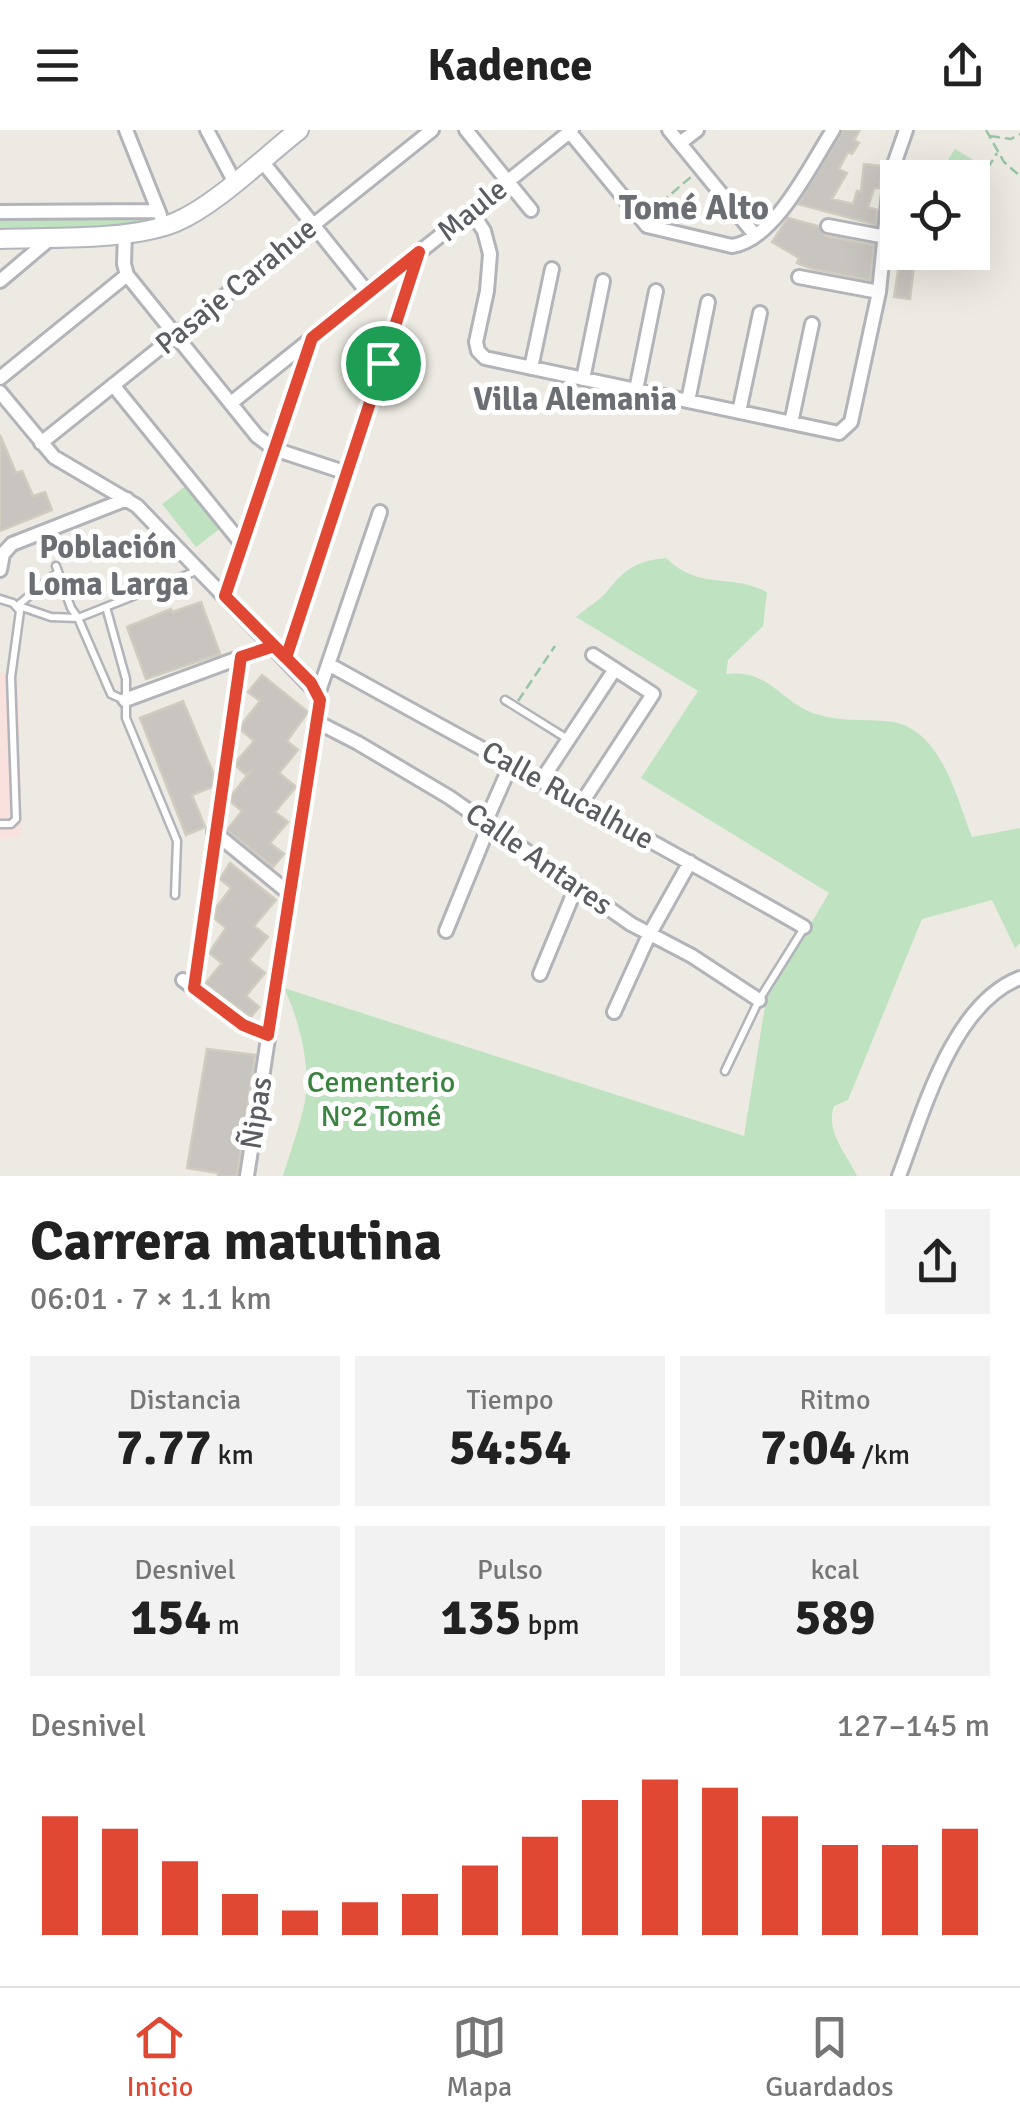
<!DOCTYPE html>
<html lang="es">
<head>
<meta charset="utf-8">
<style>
  :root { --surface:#fff; --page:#f2f2f2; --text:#222; --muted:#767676; --line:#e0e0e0; --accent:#e04834 }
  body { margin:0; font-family:Signika,sans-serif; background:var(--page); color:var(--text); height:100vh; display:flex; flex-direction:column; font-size:38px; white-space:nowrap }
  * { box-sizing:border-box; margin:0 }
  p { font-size:32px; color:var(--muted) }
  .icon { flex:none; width:55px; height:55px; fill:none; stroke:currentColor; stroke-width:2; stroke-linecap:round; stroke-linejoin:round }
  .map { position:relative; height:1046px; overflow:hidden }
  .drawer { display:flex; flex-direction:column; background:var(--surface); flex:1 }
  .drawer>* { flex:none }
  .buttons { position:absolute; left:880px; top:30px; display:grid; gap:20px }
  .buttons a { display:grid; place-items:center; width:110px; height:110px; border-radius:0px; background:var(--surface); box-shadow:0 10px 40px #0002; font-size:50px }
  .pin { position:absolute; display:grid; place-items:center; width:85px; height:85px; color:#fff; margin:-42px; border:5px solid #fff; border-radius:50%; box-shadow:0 2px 10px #0007 }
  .round { display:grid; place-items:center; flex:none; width:105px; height:105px; border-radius:0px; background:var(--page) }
  .summary { display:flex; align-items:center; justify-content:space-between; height:170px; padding:0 30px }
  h1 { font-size:55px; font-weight:700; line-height:75px }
  .figures { display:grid; grid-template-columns:repeat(3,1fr); gap:15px; height:170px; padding:10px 30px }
  .figures div { display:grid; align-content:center; border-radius:0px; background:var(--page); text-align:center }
  .figures b { font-size:50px; font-weight:700 }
  .figures small { font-size:28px; font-weight:400 }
  .figures p { font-size:28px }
  .chart { height:280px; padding:20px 30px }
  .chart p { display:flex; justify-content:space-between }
  .chart svg { width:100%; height:180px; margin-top:10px; stroke:var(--accent); stroke-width:6 }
  header { display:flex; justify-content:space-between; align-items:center; height:130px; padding:0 30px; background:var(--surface); font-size:45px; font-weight:700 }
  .tab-bar { display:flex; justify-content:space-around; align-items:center; height:140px; border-top:2px solid var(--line); background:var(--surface); font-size:28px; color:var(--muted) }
  .tab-bar a { display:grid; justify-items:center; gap:5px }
  .tab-bar .on { color:var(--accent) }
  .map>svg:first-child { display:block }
  .medical { fill:#f9e1dd }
  .green { fill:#bfe3c0 }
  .building { fill:#c8c4bf; stroke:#d0ccc0; stroke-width:2.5 }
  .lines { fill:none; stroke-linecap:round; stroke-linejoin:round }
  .lane-casing { stroke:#b2b4b9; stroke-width:11 }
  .street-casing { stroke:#b2b4b9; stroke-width:18 }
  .secondary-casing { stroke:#b3b6bc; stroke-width:22 }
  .path { stroke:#99c3a7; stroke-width:2.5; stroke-dasharray:10 5; stroke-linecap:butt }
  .lane { stroke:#fff; stroke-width:6 }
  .street { stroke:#fff; stroke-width:12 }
  .secondary { stroke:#fff; stroke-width:18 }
  .route-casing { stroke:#fff; stroke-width:20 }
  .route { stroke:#e04834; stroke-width:12 }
  .labels { text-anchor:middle; stroke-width:10; stroke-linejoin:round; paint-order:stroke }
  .street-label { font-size:30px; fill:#5a5d62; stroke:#fff }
  .park-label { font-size:30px; fill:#39823f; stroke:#fff }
  .neighbourhood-label { font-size:32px; font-weight:bold; fill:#6b6f74; stroke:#fff }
  .quarter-label { font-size:35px; font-weight:bold; fill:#6b6f74; stroke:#fff }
</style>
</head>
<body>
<header><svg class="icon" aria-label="menu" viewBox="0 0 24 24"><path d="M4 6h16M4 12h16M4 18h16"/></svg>Kadence<svg class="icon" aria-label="share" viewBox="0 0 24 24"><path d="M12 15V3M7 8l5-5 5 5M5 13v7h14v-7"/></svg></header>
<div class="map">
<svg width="1020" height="1046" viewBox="0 0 1020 1046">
  <rect width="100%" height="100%" fill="#eceae2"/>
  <!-- medical -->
  <path class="medical" d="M18 542 22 707 0 709V543Z"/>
  <!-- green -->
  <path class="green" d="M955 19 978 33 969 47H937Z
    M151 84 153 93 145 96 0 102V85Z
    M187 355 221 398 196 417 162 374Z
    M666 428C700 461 730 443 767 462L763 496 728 530 726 544C767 539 776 566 808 581 833 592 859 589 885 591 940 594 955 664 972 707L1020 698V813L1015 818 992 770 922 789 848 970 834 976C825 1002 847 1024 857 1046H283C290 1022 300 996 305 971 311 936 299 889 284 858L744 1006 766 870 829 763 641 648 698 561 576 487C586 478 601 470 609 459 626 438 638 431 666 428Z"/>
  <!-- building -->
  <path class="building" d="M843 0H860L854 10 859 13 852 24 848 22 839 39 847 43 832 69 853 74 857 61 861 62 864 34 883 36 879 58H874L868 77 877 80 876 95 798 74Z
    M788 88 818 96 826 106 874 115 870 150 813 139 797 133 799 128 772 112Z
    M899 135 914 136 910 169 894 167Z
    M0 305 16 343 22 341 33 366 45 362 52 380 0 401Z
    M201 472 220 524 146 549 127 497 171 479 172 482Z
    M262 545 308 582 287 611 298 620 279 643 296 657 275 682 288 692 270 713 284 724 273 737 227 700 242 681 231 672V666L250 642 245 644 236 636V632L254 611 241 600 242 594 260 571 248 562Z
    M183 571 214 645 212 657 192 665 205 697 186 705 140 588Z
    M230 733 276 770 254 796 268 807 249 830 265 843 246 866 259 877 251 887 205 854 222 833 209 823 226 798 214 788 216 778 231 758 220 749Z
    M207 919 255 925 237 1046H218V1043L187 1038Z"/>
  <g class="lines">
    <!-- lane casing -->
    <g class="lane-casing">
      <path id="lane" d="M56 436 71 478 78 488 199 440
        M0 469 13 473 20 481 11 547 16 689 11 694H0
        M17 476 58 442
        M19 476 51 487 78 488 111 564 124 570
        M106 477 126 549V588L177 711 175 765
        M505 570 566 608
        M725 941 759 870 804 798"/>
    </g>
    <!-- street casing -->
    <g class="street-casing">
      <path id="street" d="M126 0 160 85
        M207 0 234 51
        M466 0 531 80
        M568 0 647 96 732 116C775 110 811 34 833 0
        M669 0 755 105
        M680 13 697 0
        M261 30 368 163
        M471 81 484 101 490 124 487 161 476 212 478 221 485 228 839 303 851 292 879 162 891 43 906 0
        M0 82 158 81
        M828 96 886 107
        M125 103 124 134 127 145 257 306 274 319 347 343
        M799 147 879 162
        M0 151 51 108
        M531 238 552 139
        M0 248 127 145
        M583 249 603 151
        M113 255 242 414
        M636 260 656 161
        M0 262 54 327 137 376 318 564
        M688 271 708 172
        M231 273 572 0
        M739 282 760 183
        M791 293 812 194
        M41 313 432 0
        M0 440 3 424 12 414 127 369
        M225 466 311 210
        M286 528 418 125
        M330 535C488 623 647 707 804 797
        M125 570 274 515
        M317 592 358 613 449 667 631 794 692 826 759 870
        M541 651 615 539
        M581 674 653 564 593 525
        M486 691 511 634
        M214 702 290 764
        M446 801 490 693
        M540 844 577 755
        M183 850 243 895 268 905
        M194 858 241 527
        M614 882 649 805 690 732
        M247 1046 319 575 318 564 380 382
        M899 1046C923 983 952 874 1020 848"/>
    </g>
    <!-- secondary casing -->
    <g class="secondary-casing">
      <path id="secondary" d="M0 109C51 107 130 111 176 92 216 75 263 28 299 0"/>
    </g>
    <!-- path -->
    <path class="path" d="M986 0 1004 32 1020 46
      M990 6 1011 9 1020 4
      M972 64 997 23
      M649 83 692 46
      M518 571 555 516"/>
    <!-- lane -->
    <use href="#lane" class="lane"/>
    <!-- street -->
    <use href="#street" class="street"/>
    <!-- secondary -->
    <use href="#secondary" class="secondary"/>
  </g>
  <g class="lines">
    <!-- route casing -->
    <g class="route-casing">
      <path id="route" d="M383 233 286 528 274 516 241 527 194 858 243 895 268 905 320 570 311 553C282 524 254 495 225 466L312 208 419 122 383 233"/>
    </g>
    <!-- route -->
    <use href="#route" class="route"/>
  </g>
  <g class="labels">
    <!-- street labels -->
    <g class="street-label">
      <text transform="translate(472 80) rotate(-39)" y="10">Maule</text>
      <text transform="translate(236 156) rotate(-39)" y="10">Pasaje Carahue</text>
      <text transform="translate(568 665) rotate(29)" y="10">Calle Rucalhue</text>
      <text transform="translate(539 729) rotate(35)" y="10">Calle Antares</text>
      <text transform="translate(256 983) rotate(-81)" y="10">Ñipas</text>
    </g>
    <!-- park labels -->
    <g class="park-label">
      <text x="381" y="962">Cementerio<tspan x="381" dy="34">N°2 Tomé</tspan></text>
    </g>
    <!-- neighbourhood labels -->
    <g class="neighbourhood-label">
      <text x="575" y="280">Villa Alemania</text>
      <text x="108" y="428">Población<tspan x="108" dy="37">Loma Larga</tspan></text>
    </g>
    <!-- quarter labels -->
    <g class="quarter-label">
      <text x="694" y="89">Tomé Alto</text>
    </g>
  </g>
</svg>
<div class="buttons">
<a><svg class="icon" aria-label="locate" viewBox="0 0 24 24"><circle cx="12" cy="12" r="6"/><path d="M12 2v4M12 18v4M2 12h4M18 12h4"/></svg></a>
</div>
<div class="pin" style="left:383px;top:233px;background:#1e9e55"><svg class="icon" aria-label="arrive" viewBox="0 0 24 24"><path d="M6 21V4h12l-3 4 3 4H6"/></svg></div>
</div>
<section class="drawer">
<div class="summary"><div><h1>Carrera matutina</h1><p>06:01 · 7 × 1.1 km</p></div><a class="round"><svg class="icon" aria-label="share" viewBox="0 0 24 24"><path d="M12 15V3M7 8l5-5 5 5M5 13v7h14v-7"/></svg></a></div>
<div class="figures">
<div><p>Distancia</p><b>7.77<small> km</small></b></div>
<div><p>Tiempo</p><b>54:54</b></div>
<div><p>Ritmo</p><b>7:04<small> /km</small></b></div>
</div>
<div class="figures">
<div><p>Desnivel</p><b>154<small> m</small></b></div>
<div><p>Pulso</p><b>135<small> bpm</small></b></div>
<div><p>kcal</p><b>589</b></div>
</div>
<div class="chart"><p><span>Desnivel</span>127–145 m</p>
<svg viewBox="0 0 160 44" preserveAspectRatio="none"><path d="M5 44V15M15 44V18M25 44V26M35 44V34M45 44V38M55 44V36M65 44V34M75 44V27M85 44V20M95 44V11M105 44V6M115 44V8M125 44V15M135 44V22M145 44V22M155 44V18"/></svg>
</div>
</section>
<nav class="tab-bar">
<a class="on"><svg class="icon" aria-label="home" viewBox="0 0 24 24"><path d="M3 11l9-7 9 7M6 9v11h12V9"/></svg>Inicio</a>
<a><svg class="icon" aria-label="map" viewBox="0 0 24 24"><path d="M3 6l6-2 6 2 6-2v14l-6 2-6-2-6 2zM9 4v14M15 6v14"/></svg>Mapa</a>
<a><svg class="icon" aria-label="saved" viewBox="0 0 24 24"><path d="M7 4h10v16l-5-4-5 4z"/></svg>Guardados</a>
</nav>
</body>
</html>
